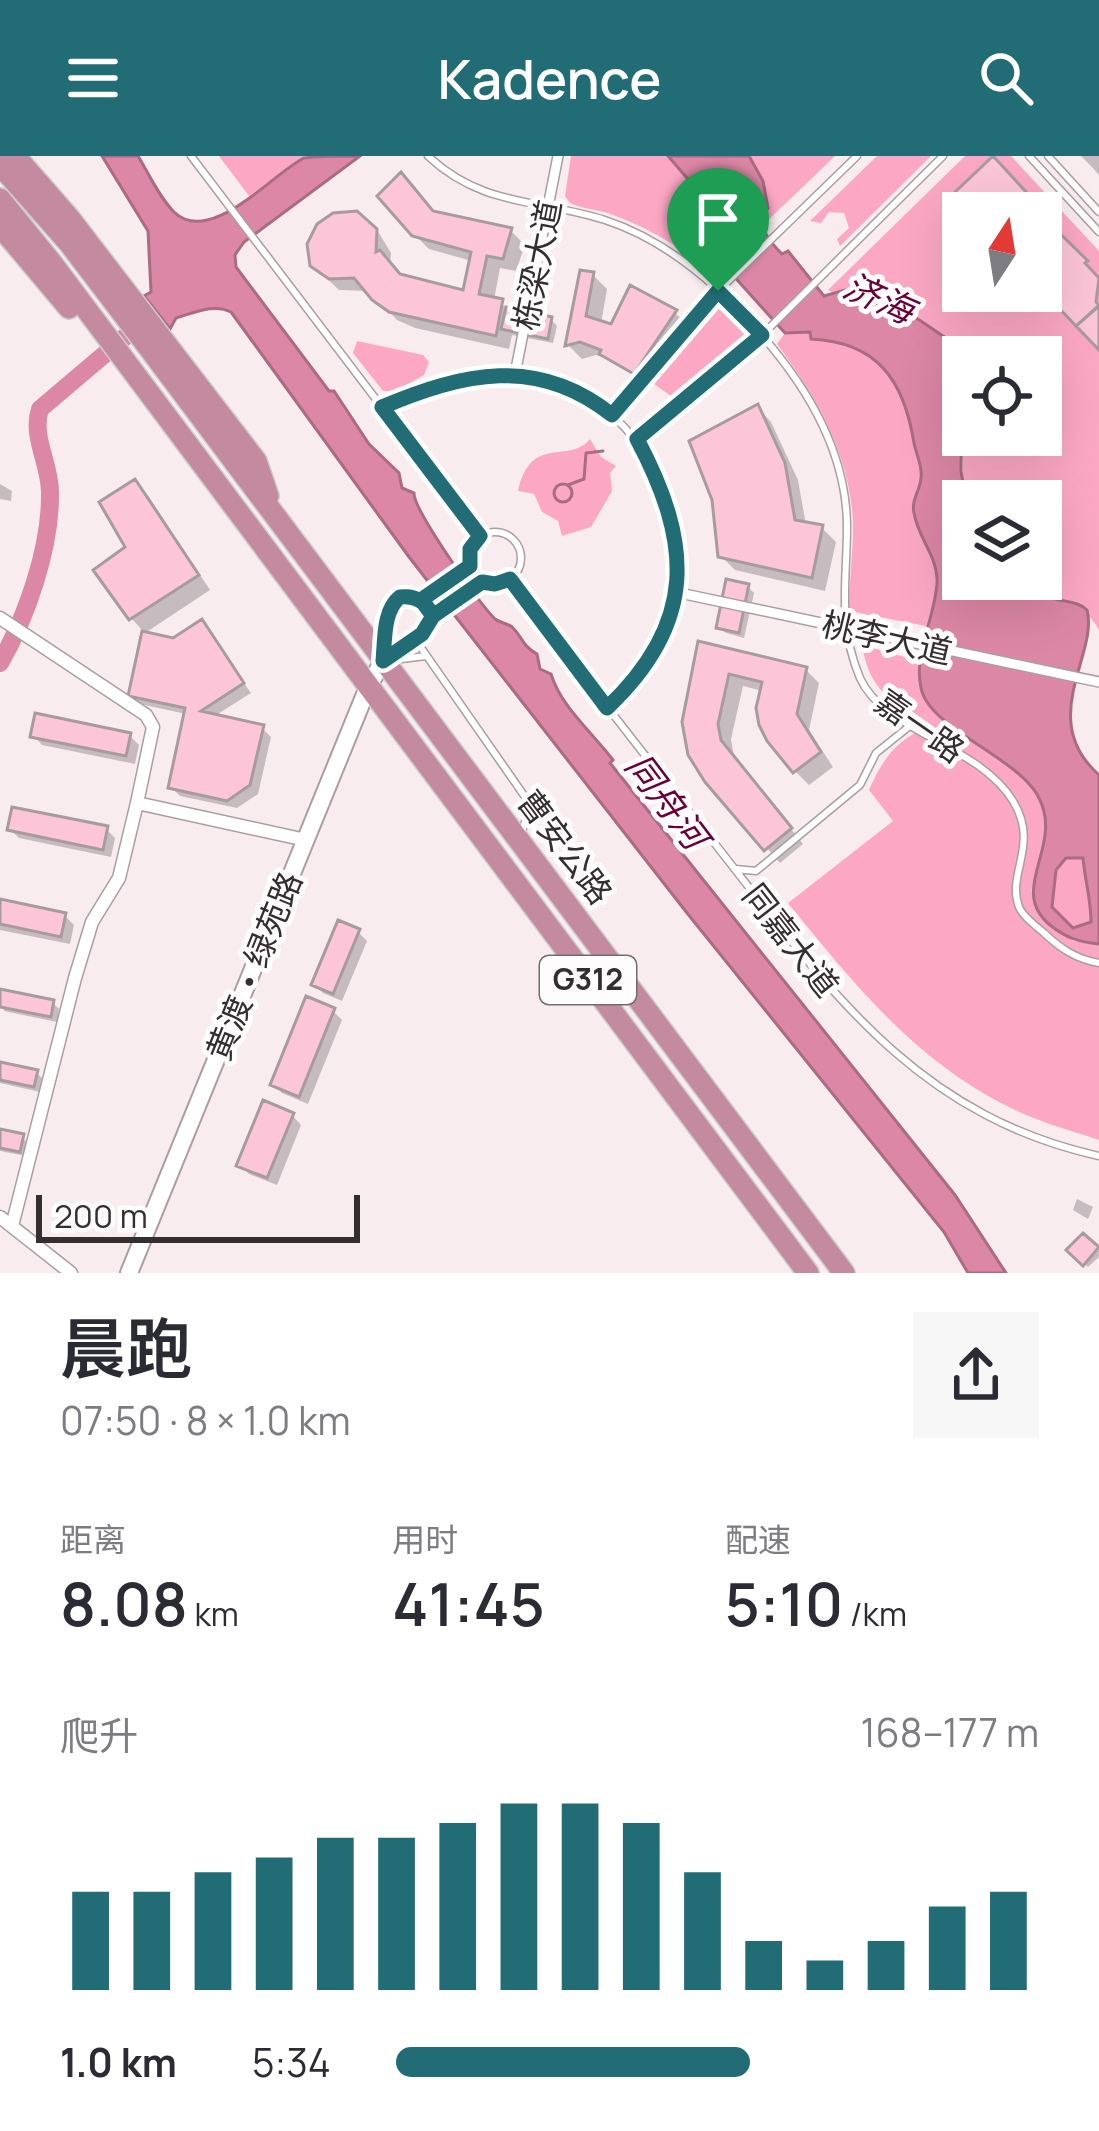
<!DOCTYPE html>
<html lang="zh">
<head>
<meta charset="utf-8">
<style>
  :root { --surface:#fff; --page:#f7f7f7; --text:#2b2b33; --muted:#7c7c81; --accent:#216c75 }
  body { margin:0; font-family:Manrope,"Noto Sans SC",sans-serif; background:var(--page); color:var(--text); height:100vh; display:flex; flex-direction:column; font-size:45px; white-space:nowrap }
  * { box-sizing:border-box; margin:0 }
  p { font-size:39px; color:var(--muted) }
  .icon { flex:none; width:66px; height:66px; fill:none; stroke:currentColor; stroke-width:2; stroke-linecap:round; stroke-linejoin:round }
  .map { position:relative; height:1117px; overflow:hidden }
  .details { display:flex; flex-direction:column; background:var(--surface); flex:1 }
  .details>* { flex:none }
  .needle { width:78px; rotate:12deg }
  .buttons { position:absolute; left:942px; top:36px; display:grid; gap:24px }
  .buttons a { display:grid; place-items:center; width:120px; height:120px; border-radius:0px; background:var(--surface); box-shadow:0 12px 48px #0002; font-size:60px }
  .scale { position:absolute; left:36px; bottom:30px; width:324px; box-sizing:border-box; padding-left:12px; border:6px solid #332e30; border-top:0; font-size:33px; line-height:42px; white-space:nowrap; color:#332e30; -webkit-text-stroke:9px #fffcfd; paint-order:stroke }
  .pin { position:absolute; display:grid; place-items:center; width:102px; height:102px; color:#fff; margin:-123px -51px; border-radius:50% 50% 50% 0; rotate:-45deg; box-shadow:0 0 12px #0007 }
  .pin .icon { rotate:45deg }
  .round { display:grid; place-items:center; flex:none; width:126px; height:126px; border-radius:0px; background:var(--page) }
  .summary { display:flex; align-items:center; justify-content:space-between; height:204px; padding:0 60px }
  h1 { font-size:66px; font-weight:600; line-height:90px }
  .stats { display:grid; grid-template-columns:repeat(3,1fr); gap:18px; height:204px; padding:12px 60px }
  .stats div { display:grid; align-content:center }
  .stats b { font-size:60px; font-weight:600 }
  .stats small { font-size:33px; font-weight:400 }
  .stats p { font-size:33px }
  .chart { height:336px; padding:24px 60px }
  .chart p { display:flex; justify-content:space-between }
  .chart svg { width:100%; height:216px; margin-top:12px; stroke:var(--accent); stroke-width:6 }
  ul { padding:0 60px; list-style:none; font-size:39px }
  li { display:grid; grid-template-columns:192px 144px 1fr; align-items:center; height:90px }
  li i { height:30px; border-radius:15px; background:var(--accent) }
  header { display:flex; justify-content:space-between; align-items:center; height:156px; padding:0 60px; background:var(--accent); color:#fff; font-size:54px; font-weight:600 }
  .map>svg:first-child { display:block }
  .green { fill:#fca8c5; fill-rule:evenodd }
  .water { fill:#dc87a5; stroke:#a96c82; stroke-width:3; fill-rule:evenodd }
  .shadow { fill:#0003 }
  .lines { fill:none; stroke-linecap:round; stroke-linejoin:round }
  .stream { stroke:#a96c82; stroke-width:3 }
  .river { stroke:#dc87a5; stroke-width:18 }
  .building { fill:#fdc6d8; stroke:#a79b9f; stroke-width:3 }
  .service-casing { stroke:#aa9ea2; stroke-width:9 }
  .pedestrian-casing { stroke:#aa9ea2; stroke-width:12 }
  .minor-casing { stroke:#aa9ea2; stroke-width:15 }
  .tertiary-casing { stroke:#aa9ea2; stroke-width:20 }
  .trunk-casing { stroke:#cecdcd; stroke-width:24 }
  .service { stroke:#fff; stroke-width:6 }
  .pedestrian { stroke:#fff; stroke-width:9 }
  .minor { stroke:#fff; stroke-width:12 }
  .tertiary { stroke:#fff; stroke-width:16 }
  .trunk { stroke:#c48a9f; stroke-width:21 }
  .route-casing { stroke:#fff; stroke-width:24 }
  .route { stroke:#216c75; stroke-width:15 }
  .labels { text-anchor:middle; stroke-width:10; stroke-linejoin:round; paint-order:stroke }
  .shield { fill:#fffcfd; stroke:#706c6e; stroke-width:3 }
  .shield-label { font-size:30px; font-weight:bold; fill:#332e30 }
  .street-label { font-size:33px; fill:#332e30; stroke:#fffcfd }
  .water-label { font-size:36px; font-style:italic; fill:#690038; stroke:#fffcfd }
</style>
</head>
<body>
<header><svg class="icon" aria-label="menu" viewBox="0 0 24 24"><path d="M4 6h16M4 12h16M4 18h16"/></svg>Kadence<svg class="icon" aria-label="search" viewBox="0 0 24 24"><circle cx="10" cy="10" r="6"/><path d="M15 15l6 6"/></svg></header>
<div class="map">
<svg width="1099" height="1117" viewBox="0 0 1099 1117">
  <rect width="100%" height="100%" fill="#f8ecef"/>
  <!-- green -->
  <path class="green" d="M219 0H305L249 40Z
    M571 0H668L711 50 727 112 716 122C684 92 649 72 608 57 595 53 582 53 570 47L565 40Z
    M749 0H835L762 70 763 25Z
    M877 0H931L840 90 837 83 849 72 844 57 829 56 821 67 810 65Z
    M965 0H1011L1099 95V474C1082 442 1051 444 1024 423H1041V345H966L963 336V271V279H1041V201H963V210L956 196 828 134ZM963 57H1041V135H963Z
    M723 148 753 180 673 248 668 243 671 240 654 228Z
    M811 176 812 183C873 186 906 223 914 283 915 295 922 308 922 319 922 332 912 343 913 355 914 367 922 379 927 390 941 418 936 442 926 470L849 455C849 427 853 398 853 369 851 300 817 242 777 188L785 177Z
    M357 185 423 199 429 206 424 219 396 235H383L353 197Z
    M590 283 601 301 616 310 610 317 612 335 591 371 562 380 558 365 542 356 534 338 518 335C531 277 569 309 590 283Z
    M862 489 919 505C920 514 919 526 921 534 936 587 1051 601 1047 680 1046 699 1037 718 1031 735L1073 785 1099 788V984C1070 974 1039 966 1011 952 916 906 853 827 788 747L893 665 869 634C877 616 887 597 903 585 912 578 919 576 926 566 890 543 870 536 862 489Z
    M1066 701 1083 702C1085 725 1091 743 1091 766L1073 772 1052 751 1056 715Z"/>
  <!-- water -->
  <path class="water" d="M102 0H138C149 18 159 41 174 56 210 91 272 18 304 2 318 0 344 0 360 0L244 86 235 99 236 111 329 235H334L369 288 399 317 402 332 414 337C413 353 479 447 495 463 500 467 507 467 512 471 523 481 521 489 537 498L540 513 551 518C561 551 592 576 613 604L610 607 955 1039 1006 1117H968L944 1076 687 757 409 401 231 156C214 147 194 157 176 162L170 173 144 140 151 136 148 75Z
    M668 0H749L763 25 768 52C756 70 768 84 782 98L788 95 824 140 845 134 912 159 946 182 963 210 961 315 966 345H963V423C981 423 1002 420 1020 423 1031 425 1040 437 1052 442 1064 446 1078 445 1087 454 1099 498 1036 563 1099 619V788C1079 786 1066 782 1050 769 1007 733 1064 691 1039 642 1020 602 929 573 921 532 913 494 936 462 937 425 937 399 918 382 914 357 911 344 920 335 921 322 923 311 916 298 914 287 904 225 878 186 811 183L810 176 785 177 722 107 711 50ZM1066 702H1083C1085 725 1091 743 1091 766L1073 772 1052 751 1056 714Z"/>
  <!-- shadow -->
  <path class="shadow" d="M1081 0H1099V19L1091 10Z
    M433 57 511 75 525 89 516 115 500 112 494 144 512 155 551 163 557 170 553 187 512 179 509 193 415 172 397 164 369 135 339 134 313 109 363 62 379 77 391 97 390 108 404 124 465 138 472 105 429 93 414 78Z
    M583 117 593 119 607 133 601 168 612 172 631 133 675 157 689 170 649 230 609 203 596 199 582 203 568 189Z
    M758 252 771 266 798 324 806 369 822 372 836 386 825 435 735 414 721 400Z
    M135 327 149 341 210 434 145 477 131 462 129 392Z
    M0 328 12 335 11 345 0 343Z
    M748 431 754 437 744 482 726 477 719 471Z
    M202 467 251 537 213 561 262 572 271 581 258 638 237 652 180 640 171 631 186 558 140 548 131 539 173 485Z
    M700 489 805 513 819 527 809 574 833 611 809 629 795 615 763 535 743 530 731 583 734 601 803 688 780 707 708 624Z
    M34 580H130L139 589 135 608 42 589Z
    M10 673H106L115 682 111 701 19 682Z
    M0 746 65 760 74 769 70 788 0 774Z
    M358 776 367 785 342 845 323 837 314 828Z
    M0 836 53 847 59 853 57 866 4 855Z
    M333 855 342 864 308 948 282 937 273 928Z
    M0 909 37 917 43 923 40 936 0 927Z
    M293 960 301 969 277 1029 249 1018 240 1009Z
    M0 977 22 981 28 988 26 1000 0 995Z
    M1077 1043 1093 1051 1088 1063 1073 1054Z
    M1083 1081 1099 1095V1101L1088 1111 1070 1094Z"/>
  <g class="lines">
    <!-- stream -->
    <path class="stream" d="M554 337a9 9 0 1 1 18 0a9 9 0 1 1-18 0Z
      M568 329 584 323 586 297 603 295"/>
    <!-- river -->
    <path class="river" d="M0 507C27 460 51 391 50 336 50 308 31 280 40 253L145 164"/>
  </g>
  <!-- building -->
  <path class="building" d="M993 0 1041 52 1039 57H969L952 39Z
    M401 16 433 55 512 72 503 103 487 100 479 138 503 143 496 180 389 156 372 144 354 122 329 123 310 110 307 88 317 68 333 57 357 55 377 73 376 96 380 94 400 118 463 134 471 96 412 80 377 40Z
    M1041 59 1088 105 1085 107 1099 122 1096 146 1099 149 1076 170 1056 149 1059 147 1041 132Z
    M580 114 594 116 586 160 611 168 630 129 677 154 634 218 599 198 601 194 580 186 565 190Z
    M1099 150V194L1076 170Z
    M506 151 552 161 548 183 501 173Z
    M758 248 785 307 795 364 823 369 812 422 718 401 712 344 689 285Z
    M135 323 199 419 129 464 93 414 125 391 99 346Z
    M726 423 749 428 739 477 716 472Z
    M202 463 244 527 201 555 264 569 250 629 227 645 168 632 185 552 128 540 142 475 173 482Z
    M698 485 807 511 797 558 821 596 793 617 767 585 759 569 756 552 762 526 729 518 718 568 721 584 792 672 764 695 705 626 688 599 682 566Z
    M35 557 131 577 126 600 30 581Z
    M12 651 108 670 103 694 7 674Z
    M0 743 66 757 61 781 0 768Z
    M338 764 360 773 333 838 311 829Z
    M0 833 54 844 51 861 0 851Z
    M306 840 335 852 299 941 270 929Z
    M0 906 38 914 34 931 0 924Z
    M263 944 294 957 267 1022 236 1010Z
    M0 973 24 978 20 996 0 992Z
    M1083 1077 1099 1091 1083 1110 1066 1094Z"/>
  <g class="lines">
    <!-- service casing -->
    <g class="service-casing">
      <path id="service" d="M191 0 480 380
        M428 0C482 51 539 43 605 64 669 85 721 131 764 182 809 234 846 298 847 369 847 426 837 467 860 522 884 576 978 588 1013 645 1040 689 1006 718 1019 751 1023 761 1036 770 1044 777 1061 793 1076 803 1099 807
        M1029 0 1099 76
        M1048 0 1099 56
        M382 251C424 234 468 215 515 218 630 224 704 358 669 462 658 498 634 526 607 551
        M612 259 718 135 857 0
        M637 283 762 179 943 0
        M469 402a26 26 0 1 1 52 0a26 26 0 1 1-52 0Z
        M510 423C576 511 643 598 712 684 824 826 910 958 1099 1000
        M407 440 428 450 431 465 422 478 383 505 392 446Z
        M421 444 469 410
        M433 460 482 426
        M415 483 530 648 522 676
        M393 504 426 500
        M736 713 756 715 860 629 876 597 911 569"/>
    </g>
    <!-- pedestrian casing -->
    <g class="pedestrian-casing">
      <path id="pedestrian" d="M515 218 558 0
        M675 436 1099 526"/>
    </g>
    <!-- minor casing -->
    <g class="minor-casing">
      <path id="minor" d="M0 462 146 559 153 571 137 647 306 684
        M0 1061 71 1117
        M12 1070 75 822 92 766 119 722 137 647"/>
    </g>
    <!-- tertiary casing -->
    <g class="tertiary-casing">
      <path id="tertiary" d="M129 1117 368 531 383 505"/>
    </g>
    <!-- trunk casing -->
    <g class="trunk-casing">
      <path id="trunk" d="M15 0 70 63 256 305 268 340
        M0 9 69 87 149 192 844 1117
        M0 43 51 106 808 1117
        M0 70 69 152"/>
    </g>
    <!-- service -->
    <use href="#service" class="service"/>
    <!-- pedestrian -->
    <use href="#pedestrian" class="pedestrian"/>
    <!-- minor -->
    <use href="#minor" class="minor"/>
    <!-- tertiary -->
    <use href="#tertiary" class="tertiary"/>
    <!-- trunk -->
    <use href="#trunk" class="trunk"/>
  </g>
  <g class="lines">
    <!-- route casing -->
    <g class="route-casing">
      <path id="route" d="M718 135 612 259C537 199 463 217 382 251L480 380 470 393V410L421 444 433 460 422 478 383 505C385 484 383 454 400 441 416 439 426 446 433 460L482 426 495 428 510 423 607 552C698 466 692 387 637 283L762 179 718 135"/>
    </g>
    <!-- route -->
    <use href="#route" class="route"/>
  </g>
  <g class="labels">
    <!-- shield labels -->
    <rect class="shield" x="540" y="800" width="96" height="48" rx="9"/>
    <g class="shield-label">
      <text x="588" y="834">G312</text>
    </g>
    <!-- street labels -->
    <g class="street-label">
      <text transform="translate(537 109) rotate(-79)" y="12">栋梁大道</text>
      <text transform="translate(887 482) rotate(13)" y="12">桃李大道</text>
      <text transform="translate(920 570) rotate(35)" y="12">嘉一路</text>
      <text transform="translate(565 691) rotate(53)" y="12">曹安公路</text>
      <text transform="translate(791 784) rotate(52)" y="12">同嘉大道</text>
      <text transform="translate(254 810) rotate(-68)" y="12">黄渡 • 绿苑路</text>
    </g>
    <!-- water labels -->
    <g class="water-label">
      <text transform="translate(879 142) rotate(24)" y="13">济海</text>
      <text transform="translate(667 645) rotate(53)" y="13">同舟河</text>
    </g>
  </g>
</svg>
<div class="buttons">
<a><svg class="needle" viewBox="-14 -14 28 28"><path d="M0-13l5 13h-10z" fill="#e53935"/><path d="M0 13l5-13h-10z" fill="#7c7c81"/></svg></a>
<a><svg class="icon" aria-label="locate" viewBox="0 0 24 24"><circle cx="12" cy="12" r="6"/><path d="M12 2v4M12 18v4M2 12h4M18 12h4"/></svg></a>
<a><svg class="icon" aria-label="layers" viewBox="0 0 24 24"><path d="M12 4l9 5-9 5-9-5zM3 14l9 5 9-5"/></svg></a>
</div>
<div class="scale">200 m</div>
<div class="pin" style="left:718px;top:135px;background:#1e9e55"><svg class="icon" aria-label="arrive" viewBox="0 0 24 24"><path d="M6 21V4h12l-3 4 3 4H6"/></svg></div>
</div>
<section class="details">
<div class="summary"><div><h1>晨跑</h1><p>07:50 · 8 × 1.0 km</p></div><a class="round"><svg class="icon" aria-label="share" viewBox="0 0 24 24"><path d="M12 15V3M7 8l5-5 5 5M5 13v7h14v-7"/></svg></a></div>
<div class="stats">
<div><p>距离</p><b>8.08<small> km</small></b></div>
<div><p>用时</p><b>41:45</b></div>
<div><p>配速</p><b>5:10<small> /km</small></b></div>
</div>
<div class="chart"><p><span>爬升</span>168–177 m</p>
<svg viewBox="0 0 160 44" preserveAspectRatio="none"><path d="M5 44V24M15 44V24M25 44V20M35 44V17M45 44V13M55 44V13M65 44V10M75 44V6M85 44V6M95 44V10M105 44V20M115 44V34M125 44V38M135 44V34M145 44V27M155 44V24"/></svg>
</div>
<ul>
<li><b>1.0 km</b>5:34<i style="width:55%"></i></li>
</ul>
</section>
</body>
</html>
